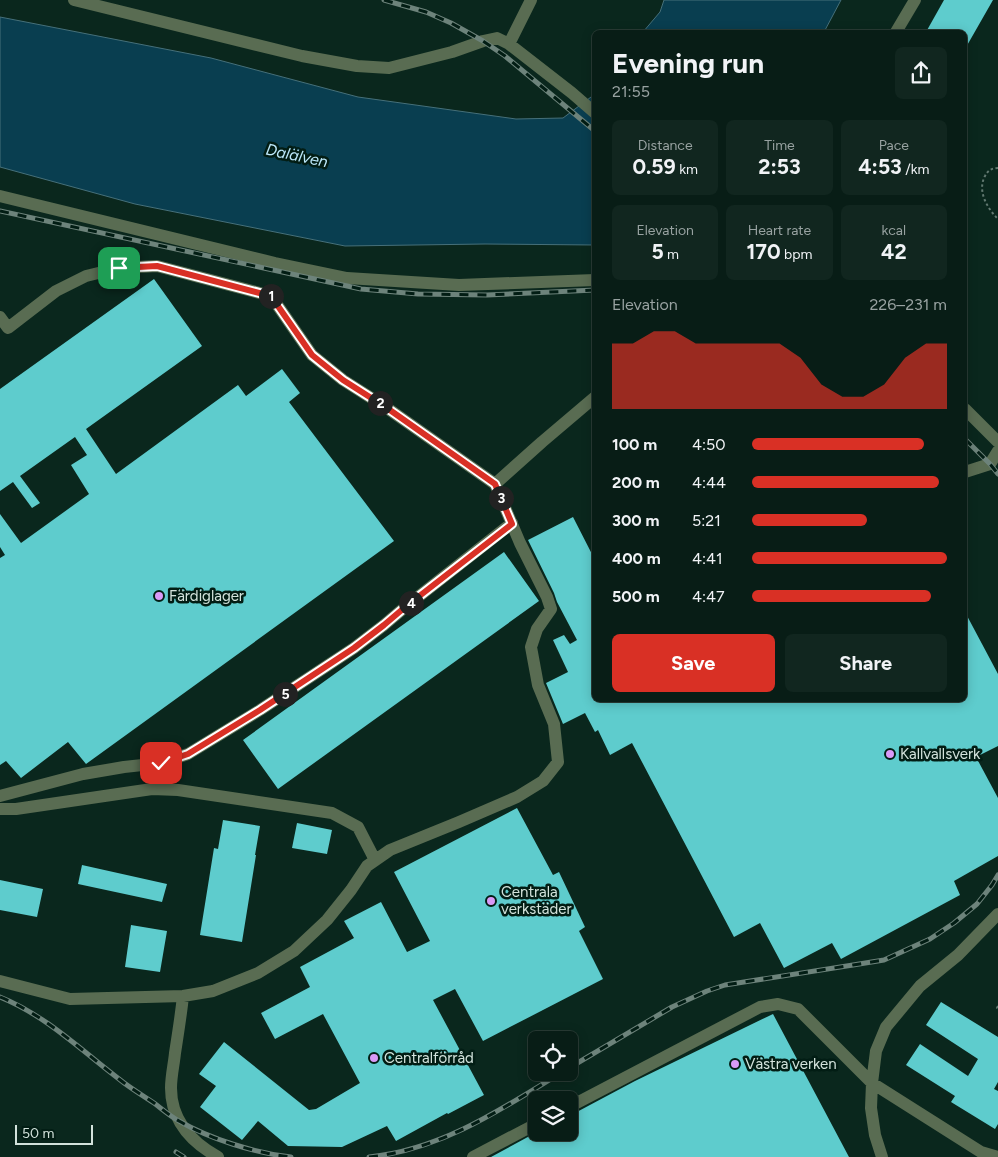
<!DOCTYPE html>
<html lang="en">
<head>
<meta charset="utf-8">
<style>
  :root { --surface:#081d16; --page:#11261f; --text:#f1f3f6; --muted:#98a2a1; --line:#293b35; --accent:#d93025 }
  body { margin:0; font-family:Figtree,sans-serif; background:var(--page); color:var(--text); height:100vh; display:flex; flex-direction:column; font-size:19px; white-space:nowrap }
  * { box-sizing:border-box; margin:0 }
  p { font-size:16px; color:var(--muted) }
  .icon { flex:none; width:28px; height:28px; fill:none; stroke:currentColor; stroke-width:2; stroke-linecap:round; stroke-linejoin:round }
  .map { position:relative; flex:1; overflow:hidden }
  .details { position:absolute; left:592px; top:30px; width:375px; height:672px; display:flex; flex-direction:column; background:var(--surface); border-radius:8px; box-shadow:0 2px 12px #0003,0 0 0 1px var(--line) }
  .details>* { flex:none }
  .buttons { position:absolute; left:528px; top:1031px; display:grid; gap:10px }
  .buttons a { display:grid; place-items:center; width:50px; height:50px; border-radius:8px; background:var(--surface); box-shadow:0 2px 12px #0003,0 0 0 1px var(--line); font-size:25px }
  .scale { position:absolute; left:15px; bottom:12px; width:78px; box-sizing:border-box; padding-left:5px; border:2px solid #d3e3dc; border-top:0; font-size:14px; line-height:18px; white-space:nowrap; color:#d3e3dc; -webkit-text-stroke:4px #021d14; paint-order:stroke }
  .pin { position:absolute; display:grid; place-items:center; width:42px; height:42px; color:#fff; margin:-21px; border-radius:10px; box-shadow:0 2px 8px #0006 }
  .km { position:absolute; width:25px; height:25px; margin:-12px; border-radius:50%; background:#222; color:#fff; font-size:14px; line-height:25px; text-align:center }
  .round { display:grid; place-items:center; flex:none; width:52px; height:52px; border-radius:8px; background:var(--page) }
  .headline { display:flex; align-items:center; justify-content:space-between; height:85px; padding:0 20px }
  h1 { font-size:28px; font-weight:700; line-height:38px }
  .figures { display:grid; grid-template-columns:repeat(3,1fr); gap:8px; height:85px; padding:5px 20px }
  .figures div { display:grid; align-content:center; border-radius:8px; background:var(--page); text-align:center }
  .figures b { font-size:21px; font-weight:700 }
  .figures small { font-size:14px; font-weight:400 }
  .figures p { font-size:14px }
  .chart { height:140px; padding:10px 20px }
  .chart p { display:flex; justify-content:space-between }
  .chart svg { width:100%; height:90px; margin-top:5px; fill:var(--accent); opacity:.7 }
  .action { display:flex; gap:10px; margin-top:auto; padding:10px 20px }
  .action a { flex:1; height:58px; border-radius:8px; background:var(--accent); color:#fff; font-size:20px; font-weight:700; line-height:58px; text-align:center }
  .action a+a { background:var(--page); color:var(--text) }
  ul { padding:0 20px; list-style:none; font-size:16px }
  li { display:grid; grid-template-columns:80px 60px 1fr; align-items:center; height:38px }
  li i { height:12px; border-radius:6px; background:var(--accent) }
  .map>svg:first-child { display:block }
  .water { fill:#093e50; stroke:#46707a }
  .building { fill:#5ecccd }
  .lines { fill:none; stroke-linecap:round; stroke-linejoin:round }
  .path { stroke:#627971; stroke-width:2; stroke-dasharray:2.5 2.5; stroke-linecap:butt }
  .minor { stroke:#596c52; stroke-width:12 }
  .rail-casing { stroke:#6d837b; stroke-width:5 }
  .rail { stroke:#021d14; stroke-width:3; stroke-dasharray:9; stroke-linecap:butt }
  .route-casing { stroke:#fff; stroke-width:10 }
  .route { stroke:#d93025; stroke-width:6 }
  .poi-dot { fill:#d99af7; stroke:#021d14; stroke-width:2 }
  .labels { text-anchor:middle; stroke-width:5; stroke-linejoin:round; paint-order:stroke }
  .poi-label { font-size:15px; fill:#d3e3dc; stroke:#021d14; text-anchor:start }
  .water-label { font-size:16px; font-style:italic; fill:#bde9fb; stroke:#021d14 }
</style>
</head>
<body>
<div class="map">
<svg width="998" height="1157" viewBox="0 0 998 1157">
  <rect width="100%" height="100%" fill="#0a271d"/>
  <!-- water -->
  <path class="water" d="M664 0H841L824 32H643L660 12Z
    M0 17 211 58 358 97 516 119 563 118 595 94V245L485 244 345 246 135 204 0 167Z"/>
  <!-- building -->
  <path class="building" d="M944 0H993L965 49V32H926Z
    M154 279 202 346 86 429 116 474 238 385 246 396 282 369 300 393 289 402 394 541 86 764 68 742 21 778 6 761 0 765V558L5 555 0 547V514L21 543 89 494 71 465 87 455 75 437 20 476 40 503 32 508 13 482 0 491V389Z
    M573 517 595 560V700H965V612L998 674V746L976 757 998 798V856L954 881 960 895 841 959 832 943 784 968 760 923 734 937 632 743 610 755 598 730 595 732 585 713 563 724 546 683 568 672 553 640 564 635 570 644 577 640 557 602 554 593 528 540Z
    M504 552 539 601 278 789 243 740Z
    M517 808 553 875 559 872 585 927 579 931 603 979 483 1041 455 989 433 1000 484 1095 448 1114 447 1113 396 1141 387 1126 342 1147 288 1146 258 1121 242 1140 200 1107 216 1086 199 1074 224 1042 309 1110 316 1109 360 1083 323 1014 275 1039 261 1013 310 987 300 967 354 938 344 921 381 902 407 952 430 941 394 872Z
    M223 820 260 826 255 855H256L242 942 200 935 214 848 218 849Z
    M297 823 332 830 327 854 292 848Z
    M82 865 167 884 162 902 78 884Z
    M0 880 43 889 37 917 0 910Z
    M131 925 167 931 160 972 125 967Z
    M941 1002 998 1037V1082L994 1089 998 1091V1124L995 1129 951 1102 955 1096 906 1065 920 1044 968 1076 978 1059 926 1025Z
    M773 1014 849 1157H491L537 1132H569V1115L573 1114 635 1081Z"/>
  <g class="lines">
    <!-- path -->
    <path class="path" d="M998 168C992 168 988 170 985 176 977 191 987 208 998 219
      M998 1006 997 1008 998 1009"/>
    <!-- minor -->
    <path class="minor" d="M74 0 302 56 357 66 389 68 452 52 483 41 497 38 509 44 572 93 595 113
      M896 32 915 0
      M509 44 531 0
      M0 196 275 263 347 278 459 285 595 280
      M0 317 8 328 56 291 86 276 119 268 157 266 271 296 312 355 343 380 387 408 495 484
      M965 409 998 442
      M965 472 990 464 998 451
      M0 796 83 774 124 767 161 763 188 754 260 710 354 648 384 625 404 608 512 523
      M0 809H16L152 789 178 790 332 813 358 827 375 860
      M0 981 70 999 183 996 213 991 258 973 294 951 327 920 351 890 367 866 390 850 459 822 517 797 543 781 558 762 554 724 538 685 531 647 537 629 551 609 547 597 520 543 495 484 542 442 595 397
      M183 996C181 1015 178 1034 175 1053 174 1064 171 1076 171 1088 171 1120 191 1142 218 1157
      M569 1107 760 1007 778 1004 798 1009 872 1083 981 1152 998 1157
      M473 1157 536 1124
      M882 1157 875 1135 871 1108 872 1083 876 1051 886 1027 920 986 958 955 998 914"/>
    <!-- rail casing -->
    <g class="rail-casing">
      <path id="rail" d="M384 0 426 12 451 23 483 41 505 56 595 131
        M0 211 361 289 418 294 487 295 595 290
        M965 439 990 464 998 474
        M0 997C45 1015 81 1050 119 1079 130 1088 142 1095 154 1103 162 1109 170 1116 179 1121 210 1139 255 1153 291 1157
        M569 1068 672 1007 707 991 725 985 744 982 853 965 884 960 930 939 954 923 977 904 992 885 998 875
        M176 1152 184 1157
        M369 1157C441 1150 502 1109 562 1072"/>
    </g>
    <!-- rail -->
    <use href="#rail" class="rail"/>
  </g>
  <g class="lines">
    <!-- route casing -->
    <g class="route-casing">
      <path id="route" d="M119 268 157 266 271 296 312 355 343 380 387 408 495 484 512 524 404 608 384 625 354 648 260 710 188 754 161 763"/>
    </g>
    <!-- route -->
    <use href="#route" class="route"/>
  </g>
  <!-- markers -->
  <g class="poi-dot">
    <circle cx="159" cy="596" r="5"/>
    <circle cx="890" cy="754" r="5"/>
    <circle cx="491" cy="901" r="5"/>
    <circle cx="374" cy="1058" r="5"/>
    <circle cx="735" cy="1064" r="5"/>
  </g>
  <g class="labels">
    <!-- poi labels -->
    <g class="poi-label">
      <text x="169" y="601">Färdiglager</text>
      <text x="900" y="759">Kallvallsverk</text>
      <text x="501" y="897">Centrala<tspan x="501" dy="17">verkstäder</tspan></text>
      <text x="384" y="1063">Centralförråd</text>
      <text x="745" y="1069">Västra verken</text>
    </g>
    <!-- water labels -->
    <g class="water-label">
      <text transform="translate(297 155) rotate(12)" y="6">Dalälven</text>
    </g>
  </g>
</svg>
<div class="buttons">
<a><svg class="icon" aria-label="locate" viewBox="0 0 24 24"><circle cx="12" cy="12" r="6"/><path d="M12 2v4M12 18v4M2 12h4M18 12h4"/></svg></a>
<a><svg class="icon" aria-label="layers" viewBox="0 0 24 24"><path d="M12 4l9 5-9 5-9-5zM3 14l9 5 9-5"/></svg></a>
</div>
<div class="scale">50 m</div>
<div class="pin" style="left:119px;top:268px;background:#1e9e55"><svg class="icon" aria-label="arrive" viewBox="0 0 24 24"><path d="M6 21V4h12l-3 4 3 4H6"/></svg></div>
<div class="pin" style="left:161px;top:763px;background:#d93025"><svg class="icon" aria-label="check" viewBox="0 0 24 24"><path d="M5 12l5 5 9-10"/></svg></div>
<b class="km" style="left:271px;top:296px">1</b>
<b class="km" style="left:380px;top:403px">2</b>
<b class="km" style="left:501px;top:498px">3</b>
<b class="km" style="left:411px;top:603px">4</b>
<b class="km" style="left:285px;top:694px">5</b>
<section class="details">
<div class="headline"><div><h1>Evening run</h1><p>21:55</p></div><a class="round"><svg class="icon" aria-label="share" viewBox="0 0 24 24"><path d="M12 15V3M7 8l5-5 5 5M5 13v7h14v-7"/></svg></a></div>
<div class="figures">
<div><p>Distance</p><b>0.59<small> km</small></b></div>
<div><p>Time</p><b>2:53</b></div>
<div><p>Pace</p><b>4:53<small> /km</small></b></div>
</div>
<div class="figures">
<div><p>Elevation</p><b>5<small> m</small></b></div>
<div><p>Heart rate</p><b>170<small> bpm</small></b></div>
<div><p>kcal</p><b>42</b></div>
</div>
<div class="chart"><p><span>Elevation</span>226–231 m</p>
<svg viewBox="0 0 160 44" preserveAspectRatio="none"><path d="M0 44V12L10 12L20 6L30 6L40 12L50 12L60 12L70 12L80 12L90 19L100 32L110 38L120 38L130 32L140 19L150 12L160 12V44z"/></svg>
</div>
<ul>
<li><b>100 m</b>4:50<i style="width:88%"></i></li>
<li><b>200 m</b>4:44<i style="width:96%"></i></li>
<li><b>300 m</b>5:21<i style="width:59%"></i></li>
<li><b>400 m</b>4:41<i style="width:100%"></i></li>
<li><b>500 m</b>4:47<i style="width:92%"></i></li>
</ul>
<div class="action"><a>Save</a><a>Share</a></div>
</section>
</div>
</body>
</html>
